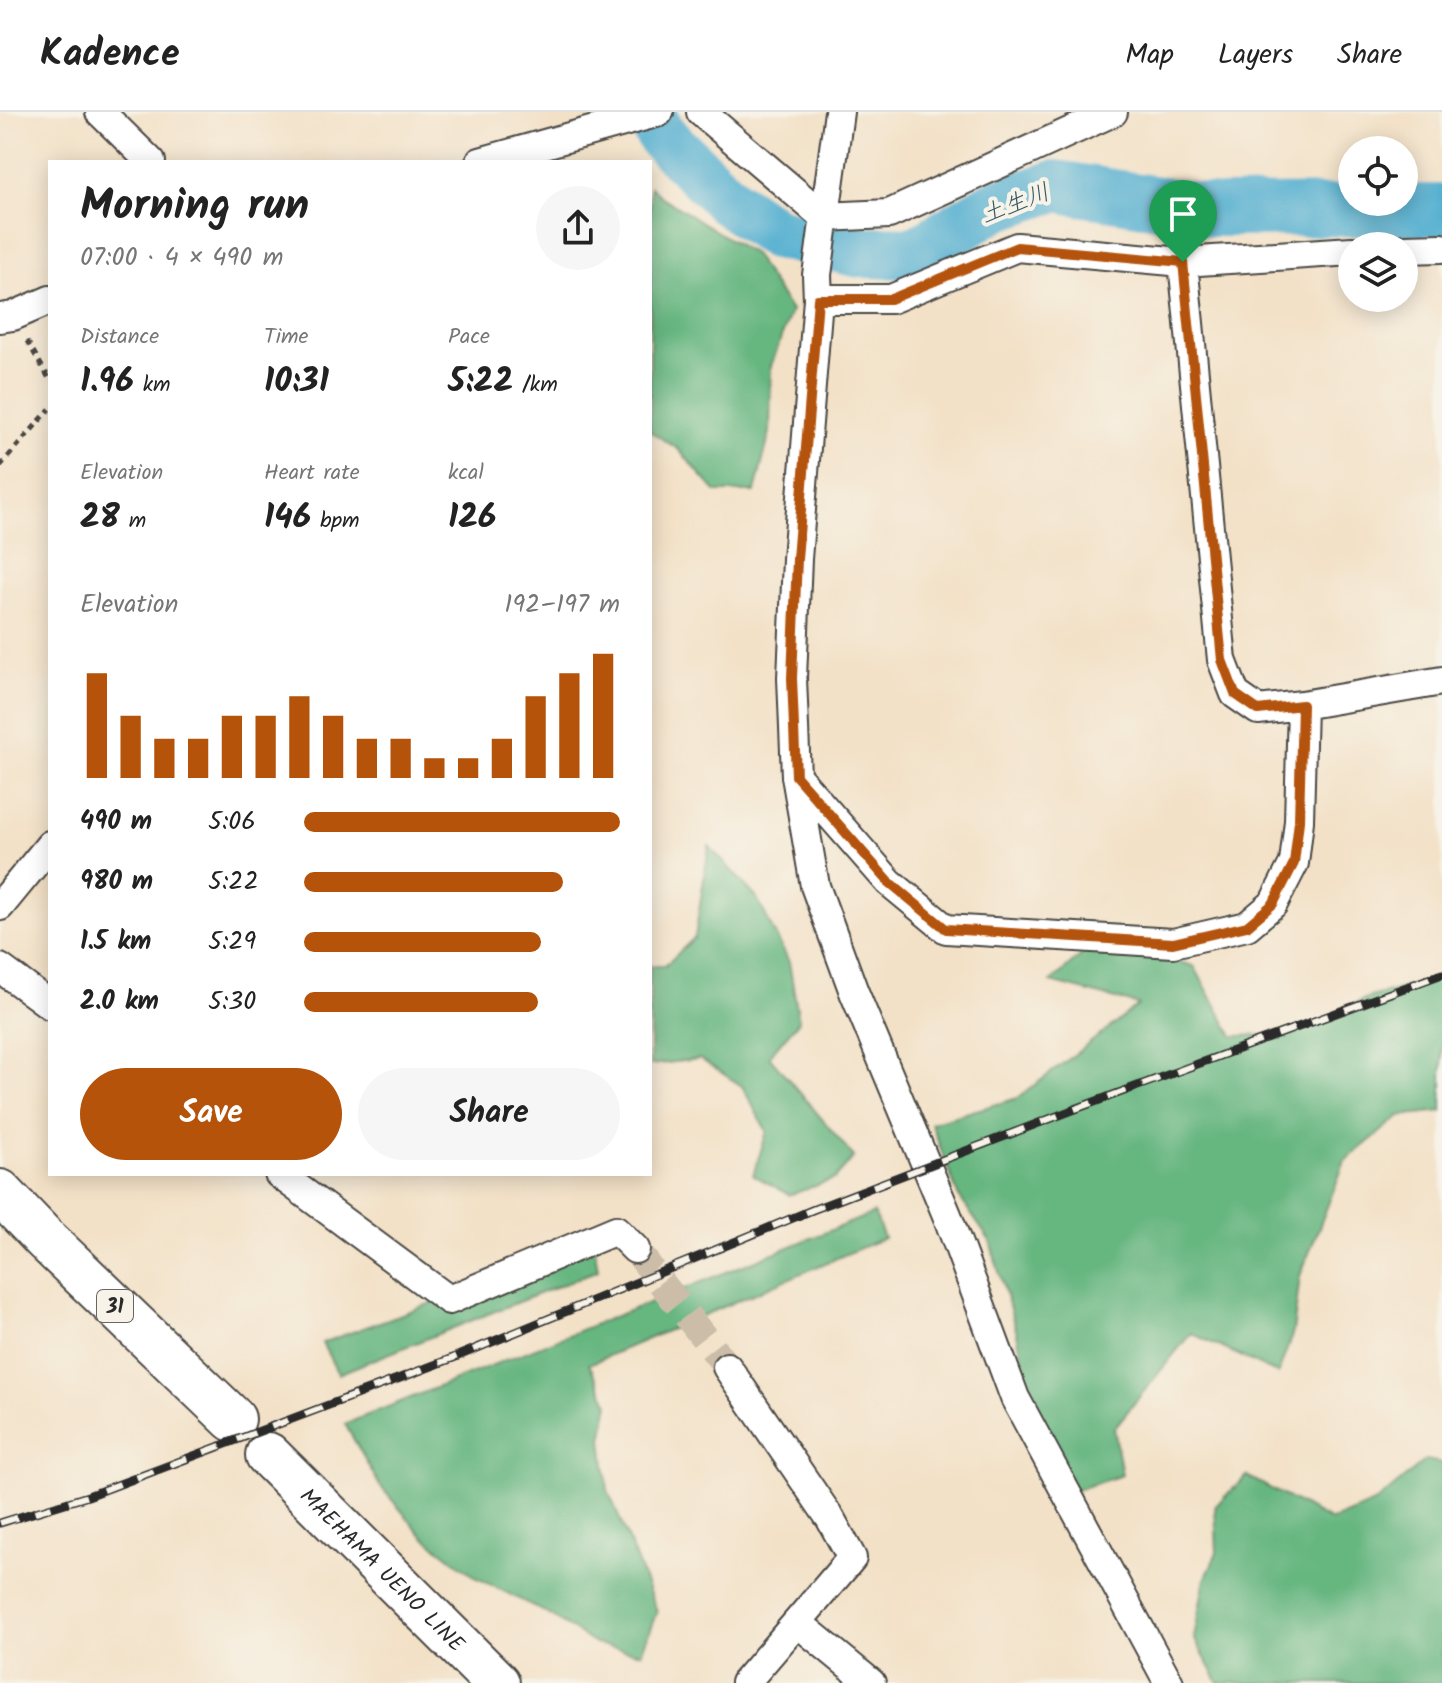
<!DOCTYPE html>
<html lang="en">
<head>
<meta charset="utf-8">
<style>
  :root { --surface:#fff; --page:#f6f6f6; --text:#222; --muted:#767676; --line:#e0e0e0; --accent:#b45309 }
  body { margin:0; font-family:Kalam,"Klee One",sans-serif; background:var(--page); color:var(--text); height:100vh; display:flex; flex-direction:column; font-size:30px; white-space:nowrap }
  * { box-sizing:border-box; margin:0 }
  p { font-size:26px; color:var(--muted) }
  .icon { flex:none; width:44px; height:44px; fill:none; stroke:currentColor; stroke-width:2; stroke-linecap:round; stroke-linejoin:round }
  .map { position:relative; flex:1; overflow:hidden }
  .side { position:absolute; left:48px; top:48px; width:604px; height:1016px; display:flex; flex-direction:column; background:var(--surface); border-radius:0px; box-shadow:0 4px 20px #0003 }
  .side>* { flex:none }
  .controls { position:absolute; left:1338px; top:24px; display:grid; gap:16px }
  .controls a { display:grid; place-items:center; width:80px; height:80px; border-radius:50%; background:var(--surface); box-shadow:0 4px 20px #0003; font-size:40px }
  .pin { position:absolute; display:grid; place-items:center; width:68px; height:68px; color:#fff; margin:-82px -34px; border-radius:50% 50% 50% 0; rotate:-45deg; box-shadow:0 0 8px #0007 }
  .pin .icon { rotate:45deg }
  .round { display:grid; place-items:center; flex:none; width:84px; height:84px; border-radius:42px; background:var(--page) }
  .headline { display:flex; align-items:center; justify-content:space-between; height:136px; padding:0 32px }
  h1 { font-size:44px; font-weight:700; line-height:60px }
  .figures { display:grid; grid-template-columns:repeat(3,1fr); gap:12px; height:136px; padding:8px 32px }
  .figures div { display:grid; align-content:center }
  .figures b { font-size:34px; font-weight:700 }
  .figures small { font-size:22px; font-weight:400 }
  .figures p { font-size:22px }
  .chart { height:224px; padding:16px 32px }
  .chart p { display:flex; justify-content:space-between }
  .chart svg { width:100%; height:144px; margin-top:8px; stroke:var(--accent); stroke-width:6 }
  .button { display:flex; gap:16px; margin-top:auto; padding:16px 32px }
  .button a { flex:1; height:92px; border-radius:48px; background:var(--accent); color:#fff; font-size:32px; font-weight:700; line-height:92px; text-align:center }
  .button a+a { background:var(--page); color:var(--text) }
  ul { padding:0 32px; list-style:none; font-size:26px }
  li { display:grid; grid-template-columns:128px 96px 1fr; align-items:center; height:60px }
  li i { height:20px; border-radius:10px; background:var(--accent) }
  header { display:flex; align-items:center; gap:48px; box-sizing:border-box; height:112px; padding:0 40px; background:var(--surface); border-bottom:2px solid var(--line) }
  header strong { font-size:38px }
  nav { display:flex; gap:44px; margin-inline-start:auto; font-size:28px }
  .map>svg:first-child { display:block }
  .forest { fill:#66b680; stroke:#487056; stroke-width:2 }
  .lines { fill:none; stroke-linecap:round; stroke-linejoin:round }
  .river { stroke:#51aed0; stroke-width:52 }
  .street-tunnel { stroke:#cbbda8; stroke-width:28; stroke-dasharray:28 14; stroke-linecap:butt }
  .street-casing { stroke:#494642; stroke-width:32 }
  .primary-casing { stroke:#494642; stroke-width:48 }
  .path { stroke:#494642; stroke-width:5; stroke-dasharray:6 6; stroke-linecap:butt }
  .street { stroke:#fff; stroke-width:28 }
  .primary { stroke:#fff; stroke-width:44 }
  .rail-casing { stroke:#2b2b2b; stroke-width:9 }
  .rail { stroke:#f7f3e8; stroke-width:6; stroke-dasharray:18; stroke-linecap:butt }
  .route-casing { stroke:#fff; stroke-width:16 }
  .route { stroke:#b45309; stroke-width:10 }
  .labels { text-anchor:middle; stroke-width:8; stroke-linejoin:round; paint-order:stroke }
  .shield { fill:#f7f3e8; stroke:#686764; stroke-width:2 }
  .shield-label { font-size:20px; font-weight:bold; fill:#2b2b2b }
  .street-label { font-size:22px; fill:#2b2b2b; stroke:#f7f3e8 }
  .water-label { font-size:24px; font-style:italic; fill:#385965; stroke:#f7f3e8 }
</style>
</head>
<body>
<header>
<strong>Kadence</strong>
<nav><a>Map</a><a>Layers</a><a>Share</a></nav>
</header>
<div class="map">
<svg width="1442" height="1571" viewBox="0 0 1442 1571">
  <rect width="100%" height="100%" fill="#f7f3e8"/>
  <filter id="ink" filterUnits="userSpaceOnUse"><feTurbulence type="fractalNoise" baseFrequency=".0125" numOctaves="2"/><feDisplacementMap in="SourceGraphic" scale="16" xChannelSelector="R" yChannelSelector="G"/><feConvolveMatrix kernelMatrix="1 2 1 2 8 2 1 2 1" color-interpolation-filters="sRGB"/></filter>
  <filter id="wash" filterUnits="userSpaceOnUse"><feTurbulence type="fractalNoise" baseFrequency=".006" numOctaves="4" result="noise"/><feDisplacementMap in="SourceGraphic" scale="32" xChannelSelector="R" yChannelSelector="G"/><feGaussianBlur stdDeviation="1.8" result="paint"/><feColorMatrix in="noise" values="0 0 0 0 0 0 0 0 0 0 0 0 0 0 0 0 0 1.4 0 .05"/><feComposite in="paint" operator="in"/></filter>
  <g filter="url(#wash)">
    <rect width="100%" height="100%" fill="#f3e1c7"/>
    <!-- forest -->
    <path class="forest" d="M650 75 660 84 753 142 791 199 771 254 770 320 755 380H716L678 337 650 319Z
      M709 734 757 786 789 850 799 909 769 944 854 1045 835 1067 790 1083 753 1063 767 1020 742 974 700 947 650 953V854H665L695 825Z
      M1099 827 1194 854 1233 924 1295 922 1367 886 1442 865V999L1400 1004 1345 1049 1300 1164 1293 1220 1278 1262 1191 1221 1114 1316 1122 1363 1069 1380 1035 1303 1017 1221 990 1129 958 1083 931 1011 1018 986 1139 893 1051 870Z
      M874 1101 884 1126 589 1252 609 1292 602 1327 608 1378 657 1499 641 1541 595 1532 543 1499 477 1466 424 1425 380 1374 345 1312Z
      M594 1132 598 1158 338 1262 322 1231Z
      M1426 1348 1442 1351V1571H1219L1194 1526 1204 1470 1217 1440 1215 1394 1247 1364 1331 1409 1376 1390Z"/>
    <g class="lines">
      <!-- river -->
      <path class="river" d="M647 0 664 27 729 89 775 121 860 140 915 141 992 95 1055 74 1215 99 1442 98"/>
    </g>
  </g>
  <g filter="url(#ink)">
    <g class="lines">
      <!-- street-tunnel -->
      <path class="street-tunnel" d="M635 1137 727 1255"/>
      <!-- street casing -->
      <g class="street-casing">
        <path id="street" d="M100 0 151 50
          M701 0 824 105 889 102 1113 0
          M839 0 817 163 818 187 797 447 792 566 796 664 815 774 854 880 947 1103 1015 1286 1169 1571
          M480 50 659 0
          M1404 137 1442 136
          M1183 150 1222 548 1235 582 1258 598 1302 593 1442 569
          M818 187H891L1017 135 1183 150 1352 139
          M0 206 13 204 50 188
          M797 665 889 770 946 817 1173 831 1247 814 1273 792 1294 751 1299 709 1302 593
          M0 794 50 733
          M0 856 50 893
          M279 1062 449 1188 616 1118 635 1137
          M727 1255 830 1406 852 1446 745 1571
          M798 1511 871 1571"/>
      </g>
      <!-- primary casing -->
      <g class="primary-casing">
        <g id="primary">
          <path d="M0 1080 45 1127 233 1307"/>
          <path id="s1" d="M268 1343 497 1571"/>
        </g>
      </g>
      <!-- path -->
      <path class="path" d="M27 229 50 268
        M0 354 50 297"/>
      <!-- street -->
      <use href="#street" class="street"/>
      <!-- primary -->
      <use href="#primary" class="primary"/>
      <!-- rail casing -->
      <g class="rail-casing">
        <path id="rail" d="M0 1411 88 1384 453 1246 812 1098 1078 996 1442 862"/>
      </g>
      <!-- rail -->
      <use href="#rail" class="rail"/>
    </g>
  </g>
  <g class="lines" filter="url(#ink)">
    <!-- route casing -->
    <g class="route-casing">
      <path id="route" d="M1017 135 1183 150 1222 548 1235 582 1258 598 1302 593 1299 709 1294 751 1273 792 1247 814 1173 831 946 817 889 770 796 664 792 566 797 447 818 187H891Z"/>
    </g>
    <!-- route -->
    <use href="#route" class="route"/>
  </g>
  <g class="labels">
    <!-- shield labels -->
    <rect class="shield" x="97" y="1178" width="36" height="32" rx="6"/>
    <g class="shield-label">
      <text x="115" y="1201">31</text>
    </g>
    <!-- street labels -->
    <g class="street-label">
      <text dy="8" stroke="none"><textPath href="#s1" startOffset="162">MAEHAMA UENO LINE</textPath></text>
    </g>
    <!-- water labels -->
    <g class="water-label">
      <text transform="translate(1015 91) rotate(-21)" y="8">土生川</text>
    </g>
  </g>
</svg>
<div class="controls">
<a><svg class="icon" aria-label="locate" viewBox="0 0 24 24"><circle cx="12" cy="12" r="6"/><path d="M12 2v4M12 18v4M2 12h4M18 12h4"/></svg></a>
<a><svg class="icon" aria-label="layers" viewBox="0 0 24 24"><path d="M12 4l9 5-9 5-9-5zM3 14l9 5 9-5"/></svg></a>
</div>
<div class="pin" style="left:1183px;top:150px;background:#1e9e55"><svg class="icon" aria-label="arrive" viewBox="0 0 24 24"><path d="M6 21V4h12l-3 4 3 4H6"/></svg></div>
<section class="side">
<div class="headline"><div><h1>Morning run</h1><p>07:00 · 4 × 490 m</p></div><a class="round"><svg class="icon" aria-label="share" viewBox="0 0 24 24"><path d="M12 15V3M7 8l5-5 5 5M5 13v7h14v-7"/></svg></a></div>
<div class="figures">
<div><p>Distance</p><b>1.96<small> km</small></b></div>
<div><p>Time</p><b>10:31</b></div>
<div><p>Pace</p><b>5:22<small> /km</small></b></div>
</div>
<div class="figures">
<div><p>Elevation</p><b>28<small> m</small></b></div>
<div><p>Heart rate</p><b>146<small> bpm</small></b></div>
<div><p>kcal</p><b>126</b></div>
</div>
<div class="chart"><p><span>Elevation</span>192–197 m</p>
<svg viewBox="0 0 160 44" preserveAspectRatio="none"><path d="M5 44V12M15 44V25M25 44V32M35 44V32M45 44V25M55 44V25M65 44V19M75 44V25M85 44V32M95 44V32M105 44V38M115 44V38M125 44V32M135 44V19M145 44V12M155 44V6"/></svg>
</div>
<ul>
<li><b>490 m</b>5:06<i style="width:100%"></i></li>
<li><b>980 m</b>5:22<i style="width:82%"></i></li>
<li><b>1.5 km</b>5:29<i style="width:75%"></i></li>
<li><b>2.0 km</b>5:30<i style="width:74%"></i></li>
</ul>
<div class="button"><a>Save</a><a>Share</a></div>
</section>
</div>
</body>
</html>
